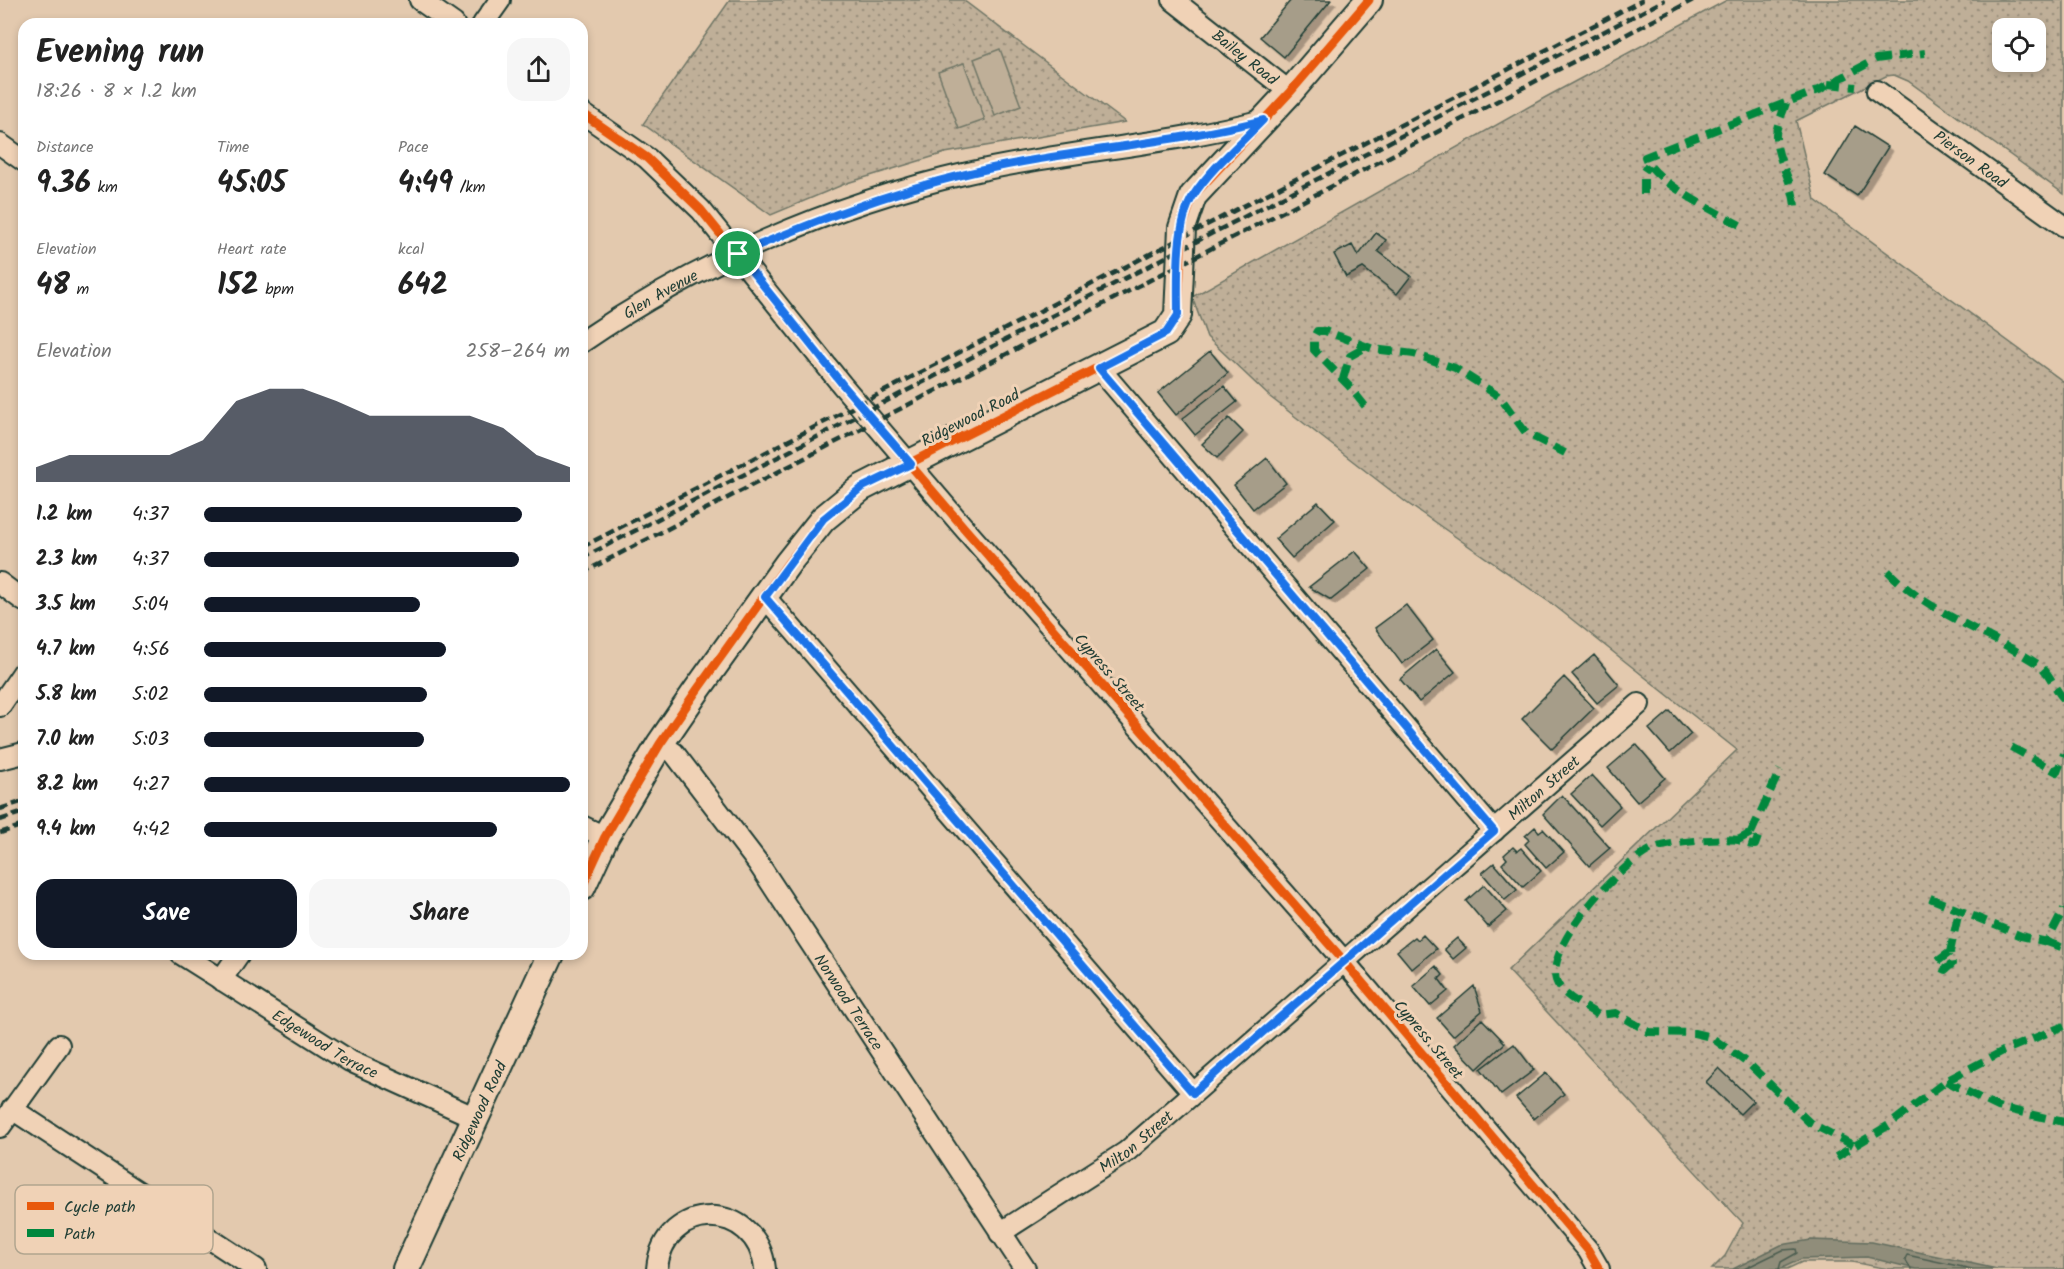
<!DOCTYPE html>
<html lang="en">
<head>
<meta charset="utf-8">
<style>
  :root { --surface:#fff; --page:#f6f6f6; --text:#222; --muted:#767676; --accent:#111827 }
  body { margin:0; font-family:Kalam,sans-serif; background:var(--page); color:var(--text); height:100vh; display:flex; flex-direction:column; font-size:22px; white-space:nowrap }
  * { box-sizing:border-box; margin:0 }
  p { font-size:20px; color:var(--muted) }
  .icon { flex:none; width:33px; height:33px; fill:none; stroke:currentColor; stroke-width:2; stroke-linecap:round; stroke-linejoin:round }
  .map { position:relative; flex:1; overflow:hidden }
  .panel { position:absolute; left:18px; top:18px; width:570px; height:942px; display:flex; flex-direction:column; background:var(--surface); border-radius:18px; box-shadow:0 3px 9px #0003 }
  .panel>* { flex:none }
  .controls { position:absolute; left:1992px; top:18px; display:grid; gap:12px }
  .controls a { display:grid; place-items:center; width:54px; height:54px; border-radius:12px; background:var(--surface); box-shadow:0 3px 9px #0003; font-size:30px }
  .pin { position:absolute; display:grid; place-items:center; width:51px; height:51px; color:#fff; margin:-26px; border:3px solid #fff; border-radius:50%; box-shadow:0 2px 6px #0007 }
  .round { display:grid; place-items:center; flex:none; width:63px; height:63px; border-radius:18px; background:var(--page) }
  .headline { display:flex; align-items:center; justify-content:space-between; height:102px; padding:0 18px }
  h1 { font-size:33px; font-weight:800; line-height:45px }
  .stats { display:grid; grid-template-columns:repeat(3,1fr); gap:9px; height:102px; padding:6px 18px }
  .stats div { display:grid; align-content:center }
  .stats b { font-size:30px; font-weight:800 }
  .stats small { font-size:16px; font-weight:400 }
  .stats p { font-size:16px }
  .chart { height:168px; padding:12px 18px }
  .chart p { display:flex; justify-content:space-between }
  .chart svg { width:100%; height:108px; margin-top:6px; fill:var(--accent); opacity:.7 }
  .cta { display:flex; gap:12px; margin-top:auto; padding:12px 18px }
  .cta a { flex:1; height:69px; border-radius:18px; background:var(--accent); color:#fff; font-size:24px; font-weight:800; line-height:69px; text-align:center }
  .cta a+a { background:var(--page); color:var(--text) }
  ul { padding:0 18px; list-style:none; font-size:20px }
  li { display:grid; grid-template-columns:96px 72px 1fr; align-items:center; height:45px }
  li i { height:15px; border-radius:8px; background:var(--accent) }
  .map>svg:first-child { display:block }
  .grass { fill:url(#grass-dots); stroke:#6f7666; stroke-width:1.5; fill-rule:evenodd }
  .pitch { fill:#bfaf98; stroke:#6f7666; stroke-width:1.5 }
  .water { fill:#908d7a; stroke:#636d5e; stroke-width:1.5 }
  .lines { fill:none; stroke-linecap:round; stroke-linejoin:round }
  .shore { stroke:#4c5d50; stroke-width:1.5 }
  .building { fill:#a69d89; stroke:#1f3d34; stroke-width:1.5; filter:url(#shadow) }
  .minor-casing { stroke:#1f3d34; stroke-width:24 }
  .tertiary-casing { stroke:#1f3d34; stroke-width:30 }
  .minor { stroke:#f0d2b6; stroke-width:20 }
  .tertiary { stroke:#f0d2b6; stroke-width:26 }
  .rail { stroke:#1f3d34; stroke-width:4.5; stroke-dasharray:9 4.5; stroke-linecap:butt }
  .quiet { stroke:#00873e; stroke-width:8; stroke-dasharray:15 8; stroke-linecap:butt }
  .cycleway-casing { stroke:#f0d2b6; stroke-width:13 }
  .cycleway { stroke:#e8590c; stroke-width:9 }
  .route-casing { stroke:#fff; stroke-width:12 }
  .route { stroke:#1a73e8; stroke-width:8 }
  .labels { text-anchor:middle; stroke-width:6; stroke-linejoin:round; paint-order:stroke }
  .street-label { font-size:16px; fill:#1f3d34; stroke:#f0d2b6 }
  .key { fill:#f0d2b6; stroke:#b1a58f; stroke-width:1.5 }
  .key-label { font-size:16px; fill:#1f3d34 }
</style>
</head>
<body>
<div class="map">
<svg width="2064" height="1269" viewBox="0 0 2064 1269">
  <defs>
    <pattern id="grass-dots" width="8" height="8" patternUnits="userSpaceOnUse" patternTransform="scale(1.5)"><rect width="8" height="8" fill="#bfaf98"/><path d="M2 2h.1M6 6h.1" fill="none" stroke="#9b907d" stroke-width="1.8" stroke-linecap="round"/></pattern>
    <filter id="shadow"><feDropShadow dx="4.5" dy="4.5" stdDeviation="0" flood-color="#0004"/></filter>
  </defs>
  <rect width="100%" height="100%" fill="#e3c9ae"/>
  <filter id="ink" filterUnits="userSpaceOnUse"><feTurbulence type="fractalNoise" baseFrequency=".0167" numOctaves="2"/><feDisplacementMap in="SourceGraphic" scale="12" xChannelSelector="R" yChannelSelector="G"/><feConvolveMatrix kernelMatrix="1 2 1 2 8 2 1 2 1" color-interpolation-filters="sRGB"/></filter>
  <g filter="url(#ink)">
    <!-- grass -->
    <path class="grass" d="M730 0H963L1125 122 945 153 847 183 771 215 643 124Z
      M1727 0H2064V194L1908 81 1894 75 1886 76 1796 121 1815 200 2064 382V1269H1888L1852 1262H1802L1787 1269H1712L1725 1256 1743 1223 1508 970 1737 750 1555 606 1407 503 1270 397 1207 337 1192 297 1546 97ZM2002 28H2036V62H2002Z"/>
    <!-- pitch -->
    <path class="pitch" d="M1000 49 1021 106 995 116 974 59Z
      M964 63 985 120 959 129 938 72Z"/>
    <!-- water -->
    <path class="water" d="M1811 1240 1872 1242 1997 1269H1916L1867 1257 1801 1259 1780 1269H1733L1781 1245Z"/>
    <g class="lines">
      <!-- shore -->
      <path class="shore" d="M1744 1269 1783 1250 1796 1249 1797 1253 1781 1262 1779 1269
        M1911 1269 1905 1259 1907 1255 1972 1269"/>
    </g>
    <!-- building -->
    <path class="building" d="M1291 0H1331L1284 57 1260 37Z
      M1855 126 1888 147 1857 196 1825 175Z
      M1376 233 1386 240 1378 251 1411 276 1397 294 1363 268 1346 277 1334 254 1352 245 1358 256Z
      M1210 351 1228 373 1176 415 1158 393Z
      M1224 386 1237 402 1195 435 1182 419Z
      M1229 418 1243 432 1217 458 1202 444Z
      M1267 458 1286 483 1253 509 1234 485Z
      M1318 502 1335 520 1292 558 1275 539Z
      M1355 551 1370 569 1331 600 1309 587Z
      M1406 605 1433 640 1402 664 1375 628Z
      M1436 649 1455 672 1419 702 1400 679Z
      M1594 655 1619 685 1597 703 1572 674Z
      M1564 677 1594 708 1552 749 1522 719Z
      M1670 711 1691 734 1670 753 1649 729Z
      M1636 744 1665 778 1637 802 1608 768Z
      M1592 775 1620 806 1600 825 1571 794Z
      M1562 795 1610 848 1589 866 1543 814Z
      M1535 827 1539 832 1543 829 1564 852 1546 868 1525 844 1529 840 1525 836Z
      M1513 847 1517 851 1521 848 1541 871 1523 887 1502 864 1507 859 1504 855Z
      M1494 863 1517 890 1505 900 1482 873Z
      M1484 885 1507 911 1488 927 1466 901Z
      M1423 935 1436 949 1412 969 1397 951 1415 937 1418 940Z
      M1457 938 1466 948 1453 959 1444 949Z
      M1436 966 1443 975 1439 979 1448 991 1430 1006 1413 986Z
      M1474 986 1482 1011 1453 1036 1437 1018Z
      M1482 1019 1505 1043 1477 1069 1454 1045Z
      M1514 1044 1534 1070 1501 1095 1481 1069Z
      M1719 1068 1753 1101 1740 1114 1706 1082Z
      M1546 1073 1564 1094 1534 1119 1516 1098Z"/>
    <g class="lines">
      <!-- minor casing -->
      <g class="minor-casing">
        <g id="minor">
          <path d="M420 0 454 24"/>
          <path id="s1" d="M1173 0 1290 92"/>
          <path d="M483 24 500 0"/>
          <path id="s2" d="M1877 91 2064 226"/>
          <path d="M582 113 647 158 701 210 842 385 965 529 1343 960 1588 1250 1599 1269"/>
          <path d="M0 144 24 161"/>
          <path id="s3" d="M582 342C697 263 832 204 968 173 1065 151 1166 145 1263 120"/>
          <path d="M1099 368 1494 831"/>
          <path d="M0 583 24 601"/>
          <path d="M765 597 1193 1093"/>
          <path d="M0 706 24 671"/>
          <path id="s4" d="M660 744 674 753 758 863 1025 1269"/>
          <path d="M0 759 24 753"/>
          <path d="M582 826 605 837"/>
          <path id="s5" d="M181 954 350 1061 476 1118"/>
          <path d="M221 980 239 954"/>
          <path d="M12 1109 256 1269"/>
          <path d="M0 1127 59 1045"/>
          <path id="s6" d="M1000 1233 1126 1152 1639 704"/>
          <path d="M657 1269C663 1200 757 1199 765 1269"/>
        </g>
      </g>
      <!-- tertiary casing -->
      <g class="tertiary-casing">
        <g id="tertiary">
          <path d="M582 887 605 837 660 744 697 690 788 563 823 519 861 488 1166 333 1178 315 1182 228 1193 196 1290 92 1369 0"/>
          <path id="s7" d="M406 1269 551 954"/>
        </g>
      </g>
      <!-- minor -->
      <use href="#minor" class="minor"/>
      <!-- tertiary -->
      <use href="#tertiary" class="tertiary"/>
      <!-- rail -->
      <path class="rail" d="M582 547 1643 0
        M582 558 1665 0
        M582 573 1693 0
        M0 809 24 801
        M0 820 24 812
        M0 833 24 825"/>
      <!-- quiet -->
      <path class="quiet" d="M1828 84 1856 87
        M1786 103C1783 113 1777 124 1776 134 1775 157 1793 181 1795 206
        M1644 194V171L1648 165
        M1740 225C1716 212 1654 182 1645 157L1819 90 1876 59 1925 53
        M1343 379 1350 356 1366 347
        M1365 406 1349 386 1314 350V337L1317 331H1325L1373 349 1414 354 1455 368 1500 397 1526 433 1565 453
        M1888 571C1926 612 1990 633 2036 663 2050 671 2053 688 2064 699
        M2011 747 2057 772 2064 754
        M1751 833 1780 770
        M1738 840 1751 833 1758 837 1755 845C1748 845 1745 842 1738 840 1725 837 1664 843 1652 849 1621 863 1546 944 1556 980 1561 996 1585 1006 1598 1015L1616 1013 1649 1032 1694 1033 1711 1037 1750 1065 1810 1123 1853 1145
        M1930 898 2021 936 2047 942 2064 909
        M2047 942 2064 948
        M1950 952 1938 961 1941 968 1945 970 1952 964 1950 952 1959 911
        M1946 1081 1998 1107 2064 1122
        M1836 1157 1889 1125 1946 1081 2003 1051 2064 1026"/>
      <!-- cycleway casing -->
      <g class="cycleway-casing">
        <path id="cycleway" d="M582 113 647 158 701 210 842 385 965 529 1343 960 1588 1250 1599 1269
          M582 887 605 837 660 744 697 690 788 563 823 519 861 488 1166 333 1178 315 1182 228 1193 196 1290 92 1369 0"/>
      </g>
      <!-- cycleway -->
      <use href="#cycleway" class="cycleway"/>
    </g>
  </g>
  <g class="lines" filter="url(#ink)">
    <!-- route casing -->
    <g class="route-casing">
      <path id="route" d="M1263 120C1240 144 1211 168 1193 196 1175 224 1178 282 1178 315L1166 333 1099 368 1494 831 1193 1093 765 597 823 519 861 488 911 464 843 385 738 254C813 222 887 193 966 174 1064 150 1166 145 1263 120Z"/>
    </g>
    <!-- route -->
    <use href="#route" class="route"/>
  </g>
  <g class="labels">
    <!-- street labels -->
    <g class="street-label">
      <text dy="6" stroke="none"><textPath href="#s1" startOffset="92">Bailey Road</textPath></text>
      <text dy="6" stroke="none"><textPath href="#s2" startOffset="116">Pierson Road</textPath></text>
      <text dy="6" stroke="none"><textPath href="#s3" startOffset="92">Glen Avenue</textPath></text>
      <text transform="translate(970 417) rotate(-27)" y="6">Ridgewood Road</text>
      <text transform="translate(1110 672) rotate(49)" y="6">Cypress Street</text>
      <text dy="6" stroke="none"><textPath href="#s6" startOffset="704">Milton Street</textPath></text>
      <text dy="6" stroke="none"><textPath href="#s4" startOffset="321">Norwood Terrace</textPath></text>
      <text transform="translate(1429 1039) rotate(50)" y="6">Cypress Street</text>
      <text dy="6" stroke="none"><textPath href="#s5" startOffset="170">Edgewood Terrace</textPath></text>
      <text dy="6" stroke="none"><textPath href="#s7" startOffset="174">Ridgewood Road</textPath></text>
      <text dy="6" stroke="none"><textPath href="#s6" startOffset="164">Milton Street</textPath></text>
    </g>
  </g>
  <!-- legend -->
  <rect x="15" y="1185" width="198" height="69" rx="9" class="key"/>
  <rect x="27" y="1202" width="27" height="8" fill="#e8590c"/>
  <rect x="27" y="1229" width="27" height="8" fill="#00873e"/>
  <g class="key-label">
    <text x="64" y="1212">Cycle path</text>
    <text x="64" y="1239">Path</text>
  </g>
</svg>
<div class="controls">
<a><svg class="icon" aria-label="locate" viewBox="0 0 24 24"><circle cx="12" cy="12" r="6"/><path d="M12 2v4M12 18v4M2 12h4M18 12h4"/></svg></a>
</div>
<div class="pin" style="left:738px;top:254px;background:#1e9e55"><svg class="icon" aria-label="arrive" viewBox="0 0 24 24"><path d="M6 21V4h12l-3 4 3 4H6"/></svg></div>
<section class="panel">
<div class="headline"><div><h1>Evening run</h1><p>18:26 · 8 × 1.2 km</p></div><a class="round"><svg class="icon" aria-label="share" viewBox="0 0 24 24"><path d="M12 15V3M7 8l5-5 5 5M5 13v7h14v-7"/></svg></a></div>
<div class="stats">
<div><p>Distance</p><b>9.36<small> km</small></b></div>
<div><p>Time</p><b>45:05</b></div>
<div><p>Pace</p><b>4:49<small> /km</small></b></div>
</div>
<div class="stats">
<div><p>Elevation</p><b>48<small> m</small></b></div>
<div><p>Heart rate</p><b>152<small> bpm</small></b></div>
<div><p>kcal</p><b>642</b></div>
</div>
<div class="chart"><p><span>Elevation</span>258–264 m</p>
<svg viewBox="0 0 160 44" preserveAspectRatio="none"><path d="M0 44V38L10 33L20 33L30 33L40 33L50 27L60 11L70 6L80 6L90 11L100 17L110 17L120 17L130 17L140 22L150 33L160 38V44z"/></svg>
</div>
<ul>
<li><b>1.2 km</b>4:37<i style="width:87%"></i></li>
<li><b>2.3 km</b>4:37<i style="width:86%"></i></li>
<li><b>3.5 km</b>5:04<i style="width:59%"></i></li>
<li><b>4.7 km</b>4:56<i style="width:66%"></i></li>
<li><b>5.8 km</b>5:02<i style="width:61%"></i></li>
<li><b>7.0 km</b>5:03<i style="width:60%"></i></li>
<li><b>8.2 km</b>4:27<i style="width:100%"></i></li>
<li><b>9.4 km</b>4:42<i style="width:80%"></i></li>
</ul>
<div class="cta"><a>Save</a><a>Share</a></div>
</section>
</div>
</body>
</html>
